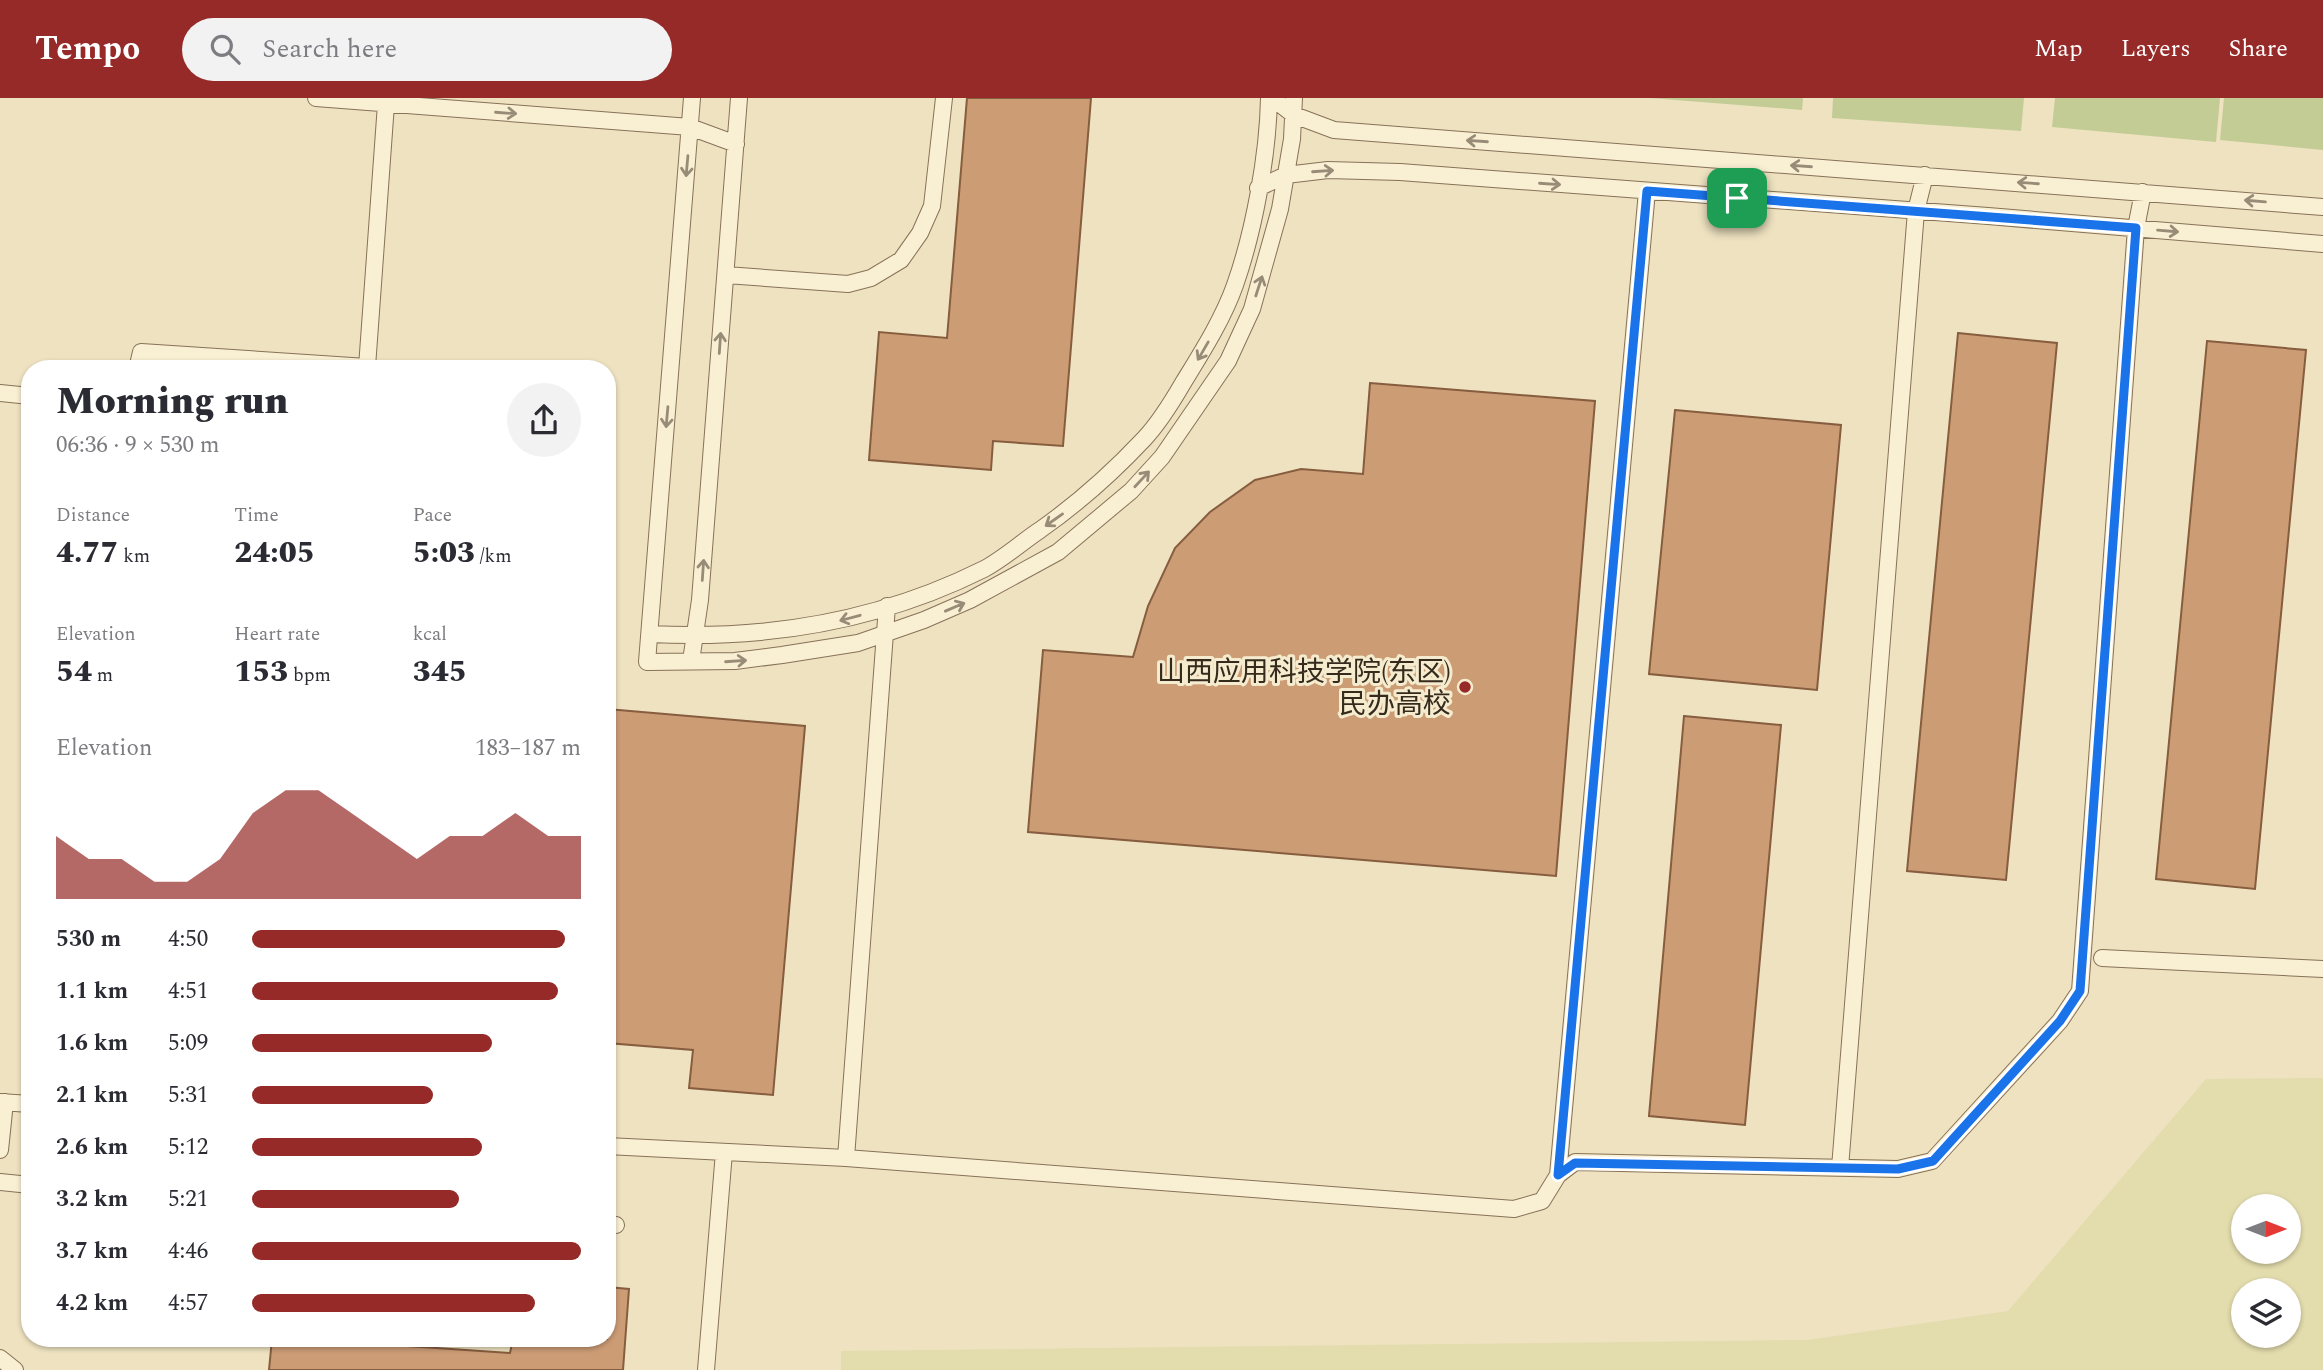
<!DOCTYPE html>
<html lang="en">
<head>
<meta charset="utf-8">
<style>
  :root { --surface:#fff; --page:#f2f2f3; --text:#2b2b33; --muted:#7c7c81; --accent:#962a28 }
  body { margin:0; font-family:Spectral,"Noto Sans SC",serif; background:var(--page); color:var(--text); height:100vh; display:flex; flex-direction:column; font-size:26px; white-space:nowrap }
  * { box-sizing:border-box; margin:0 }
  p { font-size:23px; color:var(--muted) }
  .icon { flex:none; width:38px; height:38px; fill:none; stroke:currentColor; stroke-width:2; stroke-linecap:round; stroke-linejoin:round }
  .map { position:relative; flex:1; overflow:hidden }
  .sheet { position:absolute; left:21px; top:262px; width:595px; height:987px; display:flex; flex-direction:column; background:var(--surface); border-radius:28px; box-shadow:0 2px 5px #0004 }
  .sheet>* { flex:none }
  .needle { width:46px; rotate:90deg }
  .controls { position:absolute; left:2231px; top:1096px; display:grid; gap:14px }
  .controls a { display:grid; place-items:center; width:70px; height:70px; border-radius:50%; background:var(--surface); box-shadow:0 2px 5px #0004; font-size:35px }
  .pin { position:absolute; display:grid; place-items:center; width:60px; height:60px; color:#fff; margin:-30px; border-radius:14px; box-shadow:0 4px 10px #0006 }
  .round { display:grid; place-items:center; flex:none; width:74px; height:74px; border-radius:37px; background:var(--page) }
  .headline { display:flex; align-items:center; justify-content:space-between; height:119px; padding:0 35px }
  h1 { font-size:38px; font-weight:800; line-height:52px }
  .figures { display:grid; grid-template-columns:repeat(3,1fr); gap:10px; height:119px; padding:7px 35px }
  .figures div { display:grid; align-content:center }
  .figures b { font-size:30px; font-weight:800 }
  .figures small { font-size:19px; font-weight:400 }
  .figures p { font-size:19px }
  .chart { height:196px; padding:14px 35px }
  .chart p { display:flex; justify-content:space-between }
  .chart svg { width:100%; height:126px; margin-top:7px; fill:var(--accent); opacity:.7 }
  ul { padding:0 35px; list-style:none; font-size:23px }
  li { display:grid; grid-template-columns:112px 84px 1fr; align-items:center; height:52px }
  li i { height:18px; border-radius:9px; background:var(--accent) }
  header { display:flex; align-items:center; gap:42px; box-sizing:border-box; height:98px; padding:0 35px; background:var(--accent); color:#fff }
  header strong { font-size:33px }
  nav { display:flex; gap:38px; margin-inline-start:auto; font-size:24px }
  .search { width:490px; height:63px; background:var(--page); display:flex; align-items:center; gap:18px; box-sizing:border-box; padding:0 24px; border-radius:38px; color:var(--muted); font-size:26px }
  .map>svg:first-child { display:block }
  .farmland { fill:#e3dcad; fill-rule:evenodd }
  .green { fill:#c3cc94 }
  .building { fill:#cc9c75; stroke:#865d3e; stroke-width:2 }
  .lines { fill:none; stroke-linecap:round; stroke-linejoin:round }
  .lane-casing { stroke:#877258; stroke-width:18 }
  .lane { stroke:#f9efd3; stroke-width:16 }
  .oneway { stroke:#988c78 }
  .route-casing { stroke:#fff; stroke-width:14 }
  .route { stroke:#1a73e8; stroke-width:9 }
  .poi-dot { fill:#962a28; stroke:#f5eccf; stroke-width:2.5 }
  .labels { text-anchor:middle; stroke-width:6; stroke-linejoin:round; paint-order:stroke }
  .poi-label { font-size:28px; fill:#362a1c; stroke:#f5eccf; text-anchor:end }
</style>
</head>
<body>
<header>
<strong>Tempo</strong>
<div class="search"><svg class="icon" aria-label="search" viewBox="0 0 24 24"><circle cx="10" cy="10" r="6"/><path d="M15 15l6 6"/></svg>Search here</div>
<nav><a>Map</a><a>Layers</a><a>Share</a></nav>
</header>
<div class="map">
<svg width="2323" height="1272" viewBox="0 0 2323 1272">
  <rect width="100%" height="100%" fill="#eee2c0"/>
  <!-- farmland -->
  <path class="farmland" d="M2323 980V1272H841V1253L1808 1242 2008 1213 2206 981ZM2244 1108H2289V1153H2244ZM2244 1192H2289V1237H2244Z"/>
  <!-- green -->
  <path class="green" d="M1650 0H1803L1802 12Z
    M1833 0H2024L2021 33 1832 20Z
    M2055 0H2220L2216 44 2052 29Z
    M2224 0H2323V52L2220 42Z"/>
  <!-- building -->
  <path class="building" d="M967 0H1091L1063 348 993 343 991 372 869 362 879 234 947 240Z
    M1958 235 2057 245 2006 782 1907 773Z
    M2207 243 2306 252 2255 791 2156 781Z
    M1370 285 1595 303 1556 778 1028 734 1043 552 1133 559 1148 508 1175 450 1210 414 1255 382 1301 371 1363 376Z
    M1675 312 1841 327 1817 592 1649 576Z
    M607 611 805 628 773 997 689 990 693 952 607 945Z
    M1684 618 1781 627 1745 1027 1649 1018Z
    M607 1189 629 1191 623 1272H269L272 1241H378V1246L510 1255 513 1241H607Z"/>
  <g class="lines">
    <!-- lane casing -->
    <g class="lane-casing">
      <path id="lane" d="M316 0 690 29 736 46
        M692 0 647 564 735 563 782 557 858 545 924 522 970 502 1058 454 1131 393 1162 359 1228 263 1252 211 1280 111 1292 41 1294 0
        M1272 0 1294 17 1334 32 2323 109
        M1258 90 1286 77 1328 72 1400 74 1988 118 2323 146
        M726 177 848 186 871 180 901 162 920 135 932 108 944 0
        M137 271 141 254 367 269 386 6
        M0 295 30 298
        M887 508 846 1060 1514 1111 1542 1103 1558 1077 1575 1064 1898 1071 1932 1063 2060 923 2080 893 2136 130 2143 94
        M650 536C765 542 880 523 984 471 1003 461 1022 444 1040 432 1077 406 1113 374 1144 341 1159 325 1172 304 1183 285 1202 254 1223 221 1235 187 1254 133 1268 57 1269 0
        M691 563 700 502 739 0
        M2102 860 2323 871
        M0 1004 30 1006
        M607 1048 846 1060
        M0 1052 5 1004
        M1840 1070 1916 113 1925 77
        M1558 1077 1647 93
        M0 1084 30 1087
        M607 1126 616 1127
        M0 1260 15 1272
        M706 1272 724 1054"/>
    </g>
    <!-- lane -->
    <use href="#lane" class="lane"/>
  </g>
  <!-- one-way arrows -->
  <defs><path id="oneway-shaft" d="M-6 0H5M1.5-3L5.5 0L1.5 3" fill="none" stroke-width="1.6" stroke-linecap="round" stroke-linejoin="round" transform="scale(1.75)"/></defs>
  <g class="oneway">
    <use href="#oneway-shaft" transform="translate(506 15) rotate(4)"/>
    <use href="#oneway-shaft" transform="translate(1477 43) rotate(-176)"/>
    <use href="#oneway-shaft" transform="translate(687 68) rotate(95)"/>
    <use href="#oneway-shaft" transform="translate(1801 68) rotate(-176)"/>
    <use href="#oneway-shaft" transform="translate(1323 73) rotate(-4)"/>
    <use href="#oneway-shaft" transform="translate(2028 85) rotate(-176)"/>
    <use href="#oneway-shaft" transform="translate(1550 86) rotate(4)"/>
    <use href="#oneway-shaft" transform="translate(2255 103) rotate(-175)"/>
    <use href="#oneway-shaft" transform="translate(2168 133) rotate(5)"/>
    <use href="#oneway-shaft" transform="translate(1259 188) rotate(-72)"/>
    <use href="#oneway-shaft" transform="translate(720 245) rotate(-86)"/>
    <use href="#oneway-shaft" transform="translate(1203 253) rotate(120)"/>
    <use href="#oneway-shaft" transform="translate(667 319) rotate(95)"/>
    <use href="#oneway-shaft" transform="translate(1142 381) rotate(-47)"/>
    <use href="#oneway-shaft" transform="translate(1054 422) rotate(145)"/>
    <use href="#oneway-shaft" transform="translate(703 472) rotate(-86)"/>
    <use href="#oneway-shaft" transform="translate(955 509) rotate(-23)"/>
    <use href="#oneway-shaft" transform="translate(850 520) rotate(165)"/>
    <use href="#oneway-shaft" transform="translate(736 563) rotate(-4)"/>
  </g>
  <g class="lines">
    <!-- route casing -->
    <g class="route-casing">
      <path id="route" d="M1647 93 2136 130 2080 893 2060 923 1933 1063 1898 1071 1575 1065 1558 1077Z"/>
    </g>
    <!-- route -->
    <use href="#route" class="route"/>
  </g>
  <!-- markers -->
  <circle class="poi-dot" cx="1465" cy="589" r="7"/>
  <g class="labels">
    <!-- poi labels -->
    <g class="poi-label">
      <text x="1451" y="583">山西应用科技学院(东区)<tspan x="1451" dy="32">民办高校</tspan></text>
    </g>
  </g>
</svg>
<div class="controls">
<a><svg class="needle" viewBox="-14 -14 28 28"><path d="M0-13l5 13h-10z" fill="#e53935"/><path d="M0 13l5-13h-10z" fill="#7c7c81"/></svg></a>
<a><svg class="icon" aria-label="layers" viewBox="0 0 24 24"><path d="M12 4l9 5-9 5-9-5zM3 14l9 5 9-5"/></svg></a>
</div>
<div class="pin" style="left:1737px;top:100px;background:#1e9e55"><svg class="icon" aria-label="arrive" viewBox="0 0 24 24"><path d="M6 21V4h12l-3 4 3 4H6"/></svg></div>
<section class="sheet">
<div class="headline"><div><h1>Morning run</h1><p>06:36 · 9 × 530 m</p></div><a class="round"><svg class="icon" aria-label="share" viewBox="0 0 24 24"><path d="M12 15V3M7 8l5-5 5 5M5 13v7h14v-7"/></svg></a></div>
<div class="figures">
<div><p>Distance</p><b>4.77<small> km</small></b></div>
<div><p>Time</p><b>24:05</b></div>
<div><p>Pace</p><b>5:03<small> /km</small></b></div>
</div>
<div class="figures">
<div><p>Elevation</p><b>54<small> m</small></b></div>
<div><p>Heart rate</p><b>153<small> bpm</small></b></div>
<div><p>kcal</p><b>345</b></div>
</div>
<div class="chart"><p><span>Elevation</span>183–187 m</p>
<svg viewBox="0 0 160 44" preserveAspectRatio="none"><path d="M0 44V22L10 30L20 30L30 38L40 38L50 30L60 14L70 6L80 6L90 14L100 22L110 30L120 22L130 22L140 14L150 22L160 22V44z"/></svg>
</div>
<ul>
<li><b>530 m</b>4:50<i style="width:95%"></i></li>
<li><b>1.1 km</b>4:51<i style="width:93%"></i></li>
<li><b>1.6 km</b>5:09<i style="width:73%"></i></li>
<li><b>2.1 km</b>5:31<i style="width:55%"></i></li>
<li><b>2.6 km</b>5:12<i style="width:70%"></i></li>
<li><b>3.2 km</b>5:21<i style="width:63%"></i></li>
<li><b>3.7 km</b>4:46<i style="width:100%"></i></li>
<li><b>4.2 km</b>4:57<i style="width:86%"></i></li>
</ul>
</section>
</div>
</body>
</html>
